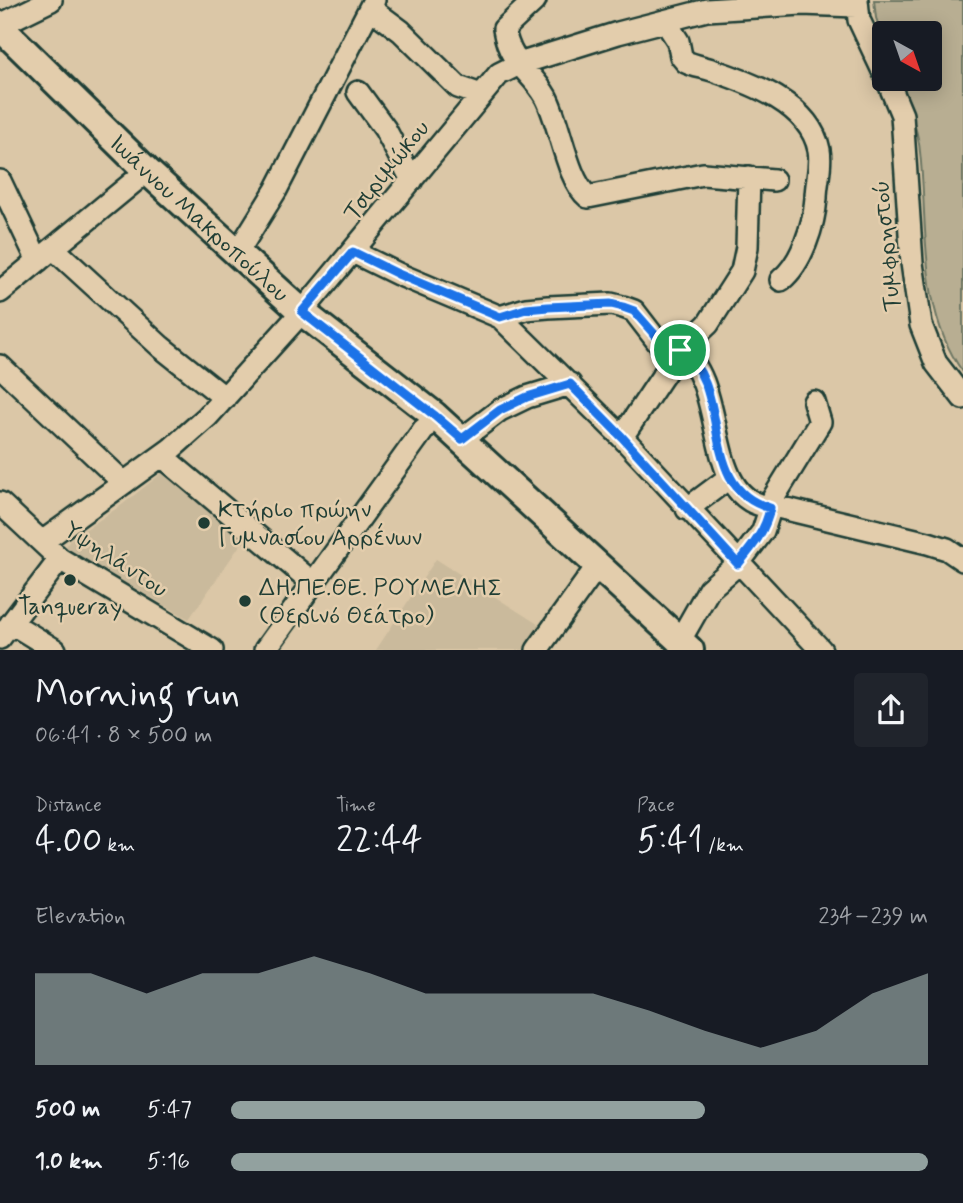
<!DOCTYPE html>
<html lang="en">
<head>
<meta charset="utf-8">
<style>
  :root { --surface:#171b24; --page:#20242c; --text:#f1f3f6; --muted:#9ea1a6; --accent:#92a19f }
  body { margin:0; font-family:Mynerve,sans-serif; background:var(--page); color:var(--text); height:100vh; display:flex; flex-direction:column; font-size:26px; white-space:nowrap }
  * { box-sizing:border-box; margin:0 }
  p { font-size:23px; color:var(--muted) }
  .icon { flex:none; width:38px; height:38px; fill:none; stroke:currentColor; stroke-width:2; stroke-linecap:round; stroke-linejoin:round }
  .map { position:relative; height:650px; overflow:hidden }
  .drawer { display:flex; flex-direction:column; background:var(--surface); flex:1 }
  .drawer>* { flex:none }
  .needle { width:46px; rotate:140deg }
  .tools { position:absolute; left:872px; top:21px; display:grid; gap:14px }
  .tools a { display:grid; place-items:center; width:70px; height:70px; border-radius:7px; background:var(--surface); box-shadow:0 4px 18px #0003; font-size:35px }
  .pin { position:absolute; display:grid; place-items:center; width:60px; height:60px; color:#fff; margin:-30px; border:4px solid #fff; border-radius:50%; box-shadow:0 2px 7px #0007 }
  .round { display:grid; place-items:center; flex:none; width:74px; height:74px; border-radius:7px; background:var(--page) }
  .head { display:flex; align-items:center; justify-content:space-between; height:119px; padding:0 35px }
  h1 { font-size:38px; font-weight:600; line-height:52px }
  .metrics { display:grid; grid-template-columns:repeat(3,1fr); gap:10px; height:119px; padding:7px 35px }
  .metrics div { display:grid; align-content:center }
  .metrics b { font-size:35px; font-weight:600 }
  .metrics small { font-size:19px; font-weight:400 }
  .metrics p { font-size:19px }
  .chart { height:196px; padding:14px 35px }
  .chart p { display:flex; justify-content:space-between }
  .chart svg { width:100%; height:126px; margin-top:7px; fill:var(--accent); opacity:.7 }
  ul { padding:0 35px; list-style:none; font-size:23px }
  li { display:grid; grid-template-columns:112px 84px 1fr; align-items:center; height:52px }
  li i { height:18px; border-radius:9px; background:var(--accent) }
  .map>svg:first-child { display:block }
  .built { fill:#caba9c }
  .green { fill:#b8ae92; stroke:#6c7663; stroke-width:2 }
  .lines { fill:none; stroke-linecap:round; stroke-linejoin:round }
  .minor-casing { stroke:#1f3d34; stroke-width:26 }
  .major-casing { stroke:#1f3d34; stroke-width:32 }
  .minor { stroke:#e3cdac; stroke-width:21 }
  .major { stroke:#e3cdac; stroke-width:26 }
  .route-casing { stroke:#fff; stroke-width:14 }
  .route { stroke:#1a73e8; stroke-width:9 }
  .poi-dot { fill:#1f3d34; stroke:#e3cdac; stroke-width:2.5 }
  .labels { text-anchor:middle; stroke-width:5; stroke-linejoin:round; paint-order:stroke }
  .street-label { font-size:24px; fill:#1f3d34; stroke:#e3cdac }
  .poi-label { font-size:24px; fill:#1f3d34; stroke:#e3cdac; text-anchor:start }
</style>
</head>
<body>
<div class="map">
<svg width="963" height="650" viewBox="0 0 963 650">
  <rect width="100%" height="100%" fill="#dbc7a7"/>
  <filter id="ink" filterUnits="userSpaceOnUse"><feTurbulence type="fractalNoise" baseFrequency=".0143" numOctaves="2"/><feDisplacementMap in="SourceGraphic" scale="14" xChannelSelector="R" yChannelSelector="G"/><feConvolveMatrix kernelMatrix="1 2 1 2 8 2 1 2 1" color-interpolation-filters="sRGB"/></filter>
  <g filter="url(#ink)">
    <!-- built -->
    <path class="built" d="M167 469 245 538 189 619 65 548 70 540 123 504Z
      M436 559 544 628 530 650H376Z"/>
    <!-- green -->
    <path class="green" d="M874 0H963V372C918 311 928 223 920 152 918 127 906 102 899 79H929V33H884V40L876 18Z"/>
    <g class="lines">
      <!-- minor casing -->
      <g class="minor-casing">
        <path id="minor" d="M535 0 504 29C510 65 530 69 546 97 560 123 567 180 588 197L703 174 774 180
          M857 0 859 20 884 73
          M370 8 401 31 458 87 481 95
          M665 21 678 41 681 56 686 62C694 66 703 67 712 70 751 83 810 104 819 150 822 166 816 182 816 198 814 225 802 263 781 280
          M0 25 51 0
          M887 79 902 115 912 263 921 325 936 363 963 398
          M358 92 385 129 412 180
          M0 181 38 261
          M54 249 161 347 225 398
          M353 252 398 274 500 317 526 309 548 307 611 304 623 307 634 311 661 346 670 352 680 350C731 384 699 509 778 507L928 543 947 549 963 560
          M237 253 276 190 374 0
          M0 292 147 171
          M500 317 622 437 821 650
          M0 366 124 483
          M622 437 680 350 708 324 742 271 747 247 749 177
          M462 439 500 410 527 397 570 384
          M162 456 313 583
          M0 503 60 559 212 650
          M687 509 730 477
          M42 542 171 449 207 417 302 312 499 74 519 64 618 33 707 10 802 4 856 6
          M11 623 55 650
          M0 638 60 559
          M680 640 709 589 738 564 763 531 774 497 820 422 814 402
          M265 650 424 429
          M537 650 598 565"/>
      </g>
      <!-- major casing -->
      <g class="major-casing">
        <g id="major">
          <path id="s1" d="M0 27 147 171 302 312 434 415 690 650"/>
        </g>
      </g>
      <!-- minor -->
      <use href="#minor" class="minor"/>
      <!-- major -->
      <use href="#major" class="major"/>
    </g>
  </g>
  <g class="lines" filter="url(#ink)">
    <!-- route casing -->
    <g class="route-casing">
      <path id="route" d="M353 252 398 274 500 317 526 309 548 307 611 304 623 307 634 311 670 352 680 350C735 387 695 488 770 508 766 530 753 546 738 564L622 437 570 384 527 397 500 410 462 439 434 415 302 312Z"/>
    </g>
    <!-- route -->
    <use href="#route" class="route"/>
  </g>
  <!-- markers -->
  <g class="poi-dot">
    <circle cx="204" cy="523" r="7"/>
    <circle cx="70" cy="580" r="7"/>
    <circle cx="245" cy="601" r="7"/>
  </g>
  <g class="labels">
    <!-- street labels -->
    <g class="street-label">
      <text transform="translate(386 170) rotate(-51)" y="8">Τσιριμώκου</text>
      <text dy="8" stroke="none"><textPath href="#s1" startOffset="276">Ιωάννου Μακροπούλου</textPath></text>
      <text transform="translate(886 246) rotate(-95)" y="8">Τυμφρηστού</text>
      <text transform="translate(116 559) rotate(33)" y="8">Υψηλάντου</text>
    </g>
    <!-- poi labels -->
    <g class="poi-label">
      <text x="218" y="517">Κτήριο πρώην<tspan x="218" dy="28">Γυμνασίου Αρρένων</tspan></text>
      <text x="259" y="595">ΔΗ.ΠΕ.ΘΕ. ΡΟΥΜΕΛΗΣ<tspan x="259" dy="28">(Θερινό Θεάτρο)</tspan></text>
      <text x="70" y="614" text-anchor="middle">Tanqueray</text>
    </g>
  </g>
</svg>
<div class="tools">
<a><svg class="needle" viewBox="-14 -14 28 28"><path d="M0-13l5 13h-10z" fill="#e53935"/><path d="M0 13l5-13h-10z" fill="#9ea1a6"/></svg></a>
</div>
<div class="pin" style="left:680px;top:350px;background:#1e9e55"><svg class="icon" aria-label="arrive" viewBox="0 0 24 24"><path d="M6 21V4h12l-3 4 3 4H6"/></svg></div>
</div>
<section class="drawer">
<div class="head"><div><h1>Morning run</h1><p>06:41 · 8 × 500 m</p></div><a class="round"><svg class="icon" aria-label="share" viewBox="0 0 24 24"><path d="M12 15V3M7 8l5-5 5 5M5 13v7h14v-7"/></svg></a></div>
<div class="metrics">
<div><p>Distance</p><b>4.00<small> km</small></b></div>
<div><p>Time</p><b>22:44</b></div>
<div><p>Pace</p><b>5:41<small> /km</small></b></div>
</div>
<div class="chart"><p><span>Elevation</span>234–239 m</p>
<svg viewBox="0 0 160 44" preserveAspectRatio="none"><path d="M0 44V12L10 12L20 19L30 12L40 12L50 6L60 12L70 19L80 19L90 19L100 19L110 25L120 32L130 38L140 32L150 19L160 12V44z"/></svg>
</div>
<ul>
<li><b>500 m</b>5:47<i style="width:68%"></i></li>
<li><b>1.0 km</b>5:16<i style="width:100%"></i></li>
</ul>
</section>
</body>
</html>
